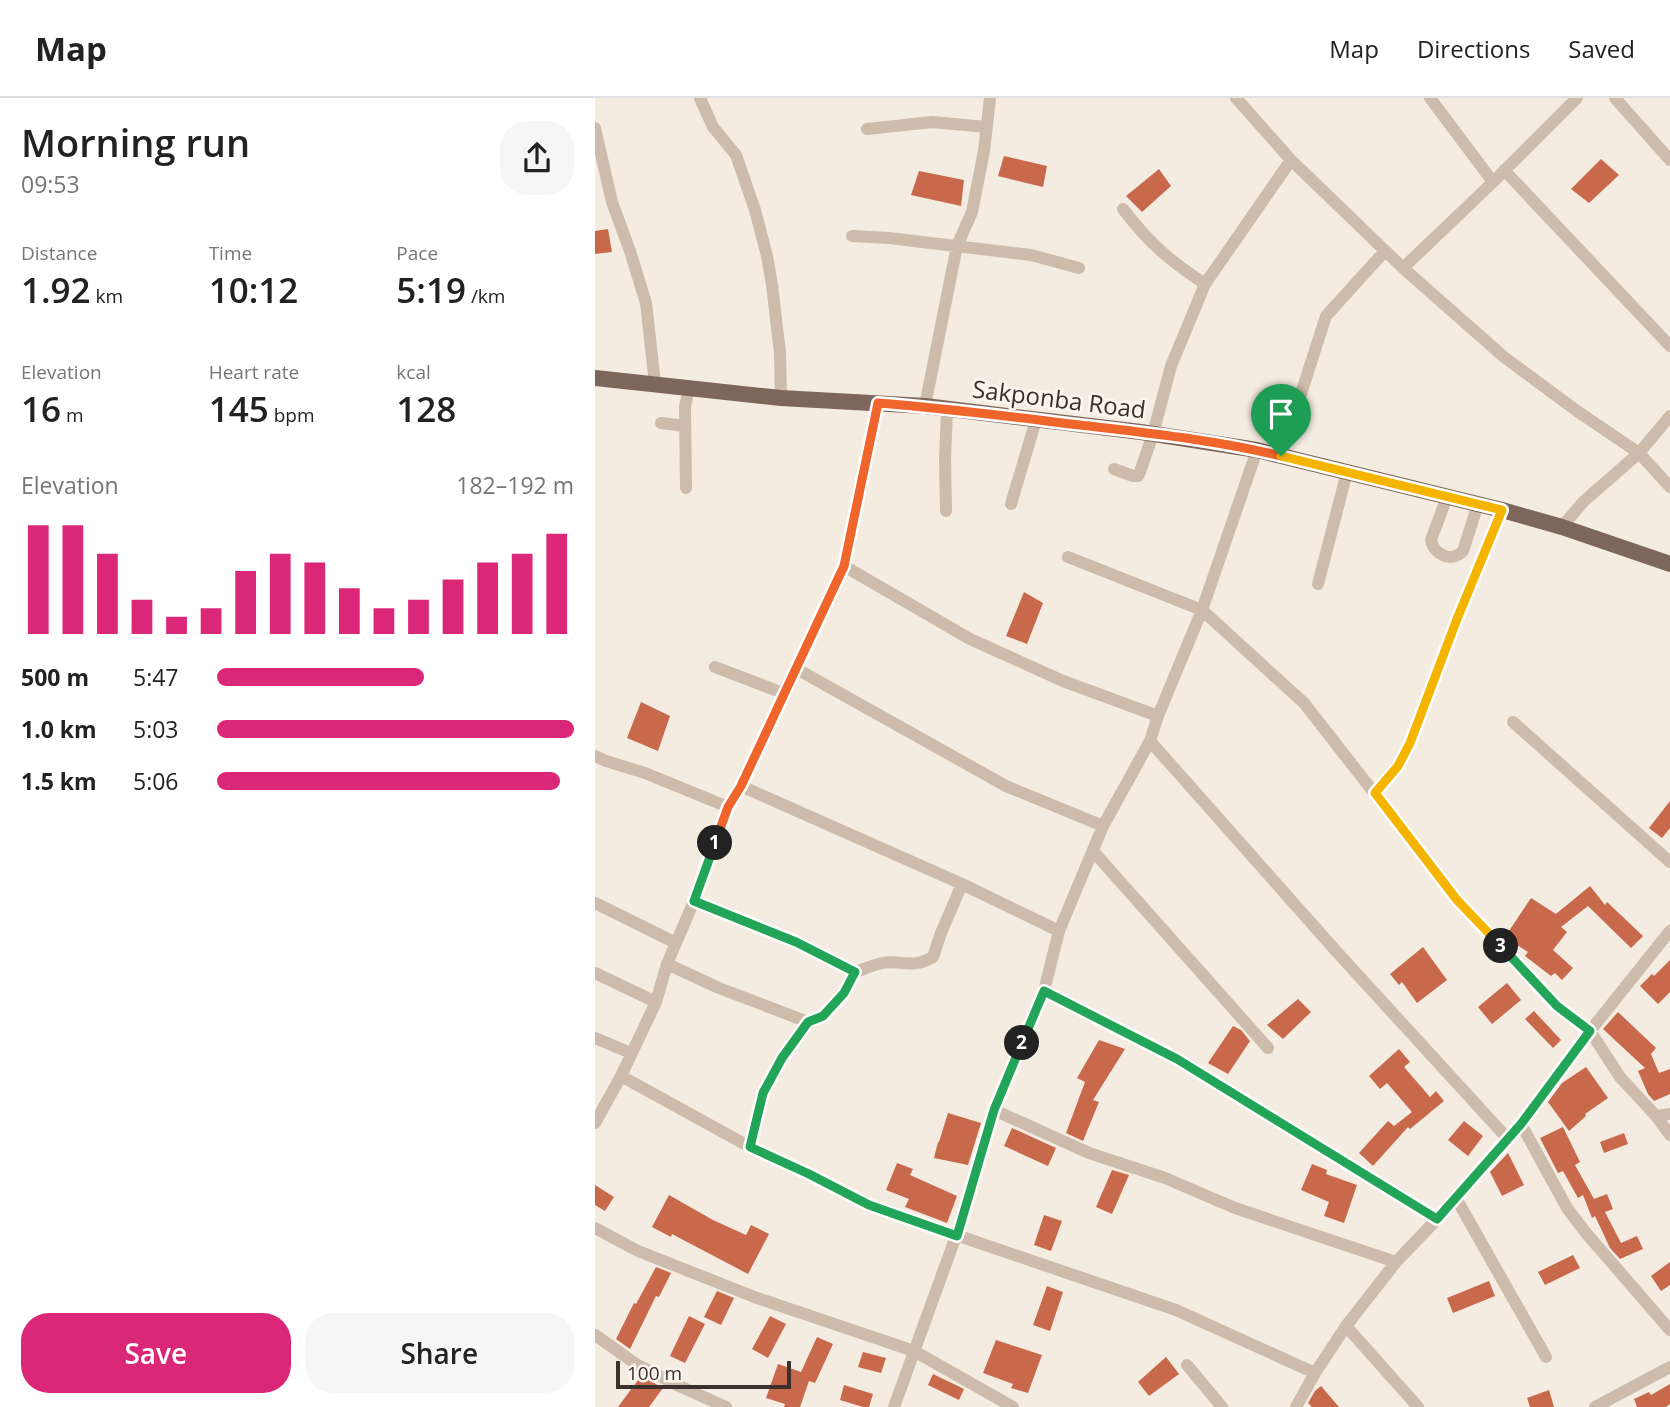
<!DOCTYPE html>
<html lang="en">
<head>
<meta charset="utf-8">
<style>
  :root { --surface:#fff; --page:#f6f6f6; --text:#222; --muted:#767676; --line:#e0e0e0; --accent:#db2777 }
  body { margin:0; font-family:"Open Sans",sans-serif; background:var(--page); color:var(--text); height:100vh; display:flex; flex-direction:column; font-size:26px; white-space:nowrap }
  * { box-sizing:border-box; margin:0 }
  p { font-size:23px; color:var(--muted) }
  .icon { flex:none; width:38px; height:38px; fill:none; stroke:currentColor; stroke-width:2; stroke-linecap:round; stroke-linejoin:round }
  .map { position:relative; flex:1; overflow:hidden }
  .panel { display:flex; flex-direction:column; background:var(--surface); width:595px }
  .panel>* { flex:none }
  .scale { position:absolute; left:21px; bottom:18px; width:175px; box-sizing:border-box; padding-left:7px; border:4px solid #3b302b; border-top:0; font-size:19px; line-height:24px; white-space:nowrap; color:#3b302b; -webkit-text-stroke:5px #fbf5ee; paint-order:stroke }
  .pin { position:absolute; display:grid; place-items:center; width:60px; height:60px; color:#fff; margin:-72px -30px; border-radius:50% 50% 50% 0; rotate:-45deg; box-shadow:0 0 7px #0007 }
  .pin .icon { rotate:45deg }
  .km { position:absolute; width:35px; height:35px; margin:-18px; border-radius:50%; background:#222; color:#fff; font-size:19px; line-height:35px; text-align:center }
  .round { display:grid; place-items:center; flex:none; width:74px; height:74px; border-radius:28px; background:var(--page) }
  .overview { display:flex; align-items:center; justify-content:space-between; height:119px; padding:0 21px }
  h1 { font-size:38px; font-weight:600; line-height:52px }
  .stats { display:grid; grid-template-columns:repeat(3,1fr); gap:10px; height:119px; padding:7px 21px }
  .stats div { display:grid; align-content:center }
  .stats b { font-size:35px; font-weight:600 }
  .stats small { font-size:19px; font-weight:400 }
  .stats p { font-size:19px }
  .chart { height:196px; padding:14px 21px }
  .chart p { display:flex; justify-content:space-between }
  .chart svg { width:100%; height:126px; margin-top:7px; stroke:var(--accent); stroke-width:6 }
  .action { display:flex; gap:14px; margin-top:auto; padding:14px 21px }
  .action a { flex:1; height:80px; border-radius:28px; background:var(--accent); color:#fff; font-size:28px; font-weight:600; line-height:80px; text-align:center }
  .action a+a { background:var(--page); color:var(--text) }
  ul { padding:0 21px; list-style:none; font-size:23px }
  li { display:grid; grid-template-columns:112px 84px 1fr; align-items:center; height:52px }
  li i { height:18px; border-radius:9px; background:var(--accent) }
  header { display:flex; align-items:center; gap:42px; box-sizing:border-box; height:98px; padding:0 35px; background:var(--surface); border-bottom:2px solid var(--line) }
  header strong { font-size:33px }
  nav { display:flex; gap:38px; margin-inline-start:auto; font-size:24px }
  main { display:flex; flex:1; min-height:0 }
  .map>svg:first-child { display:block }
  .building { fill:#c8694b }
  .lines { fill:none; stroke-linecap:round; stroke-linejoin:round }
  .minor { stroke:#cdbbac; stroke-width:12 }
  .major { stroke:#7d675c; stroke-width:16 }
  .split-1-casing { stroke:#fff; stroke-width:14 }
  .split-2-casing { stroke:#fff; stroke-width:14 }
  .split-3-casing { stroke:#fff; stroke-width:14 }
  .split-4-casing { stroke:#fff; stroke-width:14 }
  .split-1 { stroke:#f0652b; stroke-width:9 }
  .split-2 { stroke:#22a559; stroke-width:9 }
  .split-3 { stroke:#22a559; stroke-width:9 }
  .split-4 { stroke:#f5b400; stroke-width:9 }
  .labels { text-anchor:middle; stroke-width:6; stroke-linejoin:round; paint-order:stroke }
  .street-label { font-size:24px; fill:#3b302b; stroke:#fbf5ee }
</style>
</head>
<body>
<header>
<strong>Map</strong>
<nav><a>Map</a><a>Directions</a><a>Saved</a></nav>
</header>
<main>
<section class="panel">
<div class="overview"><div><h1>Morning run</h1><p>09:53</p></div><a class="round"><svg class="icon" aria-label="share" viewBox="0 0 24 24"><path d="M12 15V3M7 8l5-5 5 5M5 13v7h14v-7"/></svg></a></div>
<div class="stats">
<div><p>Distance</p><b>1.92<small> km</small></b></div>
<div><p>Time</p><b>10:12</b></div>
<div><p>Pace</p><b>5:19<small> /km</small></b></div>
</div>
<div class="stats">
<div><p>Elevation</p><b>16<small> m</small></b></div>
<div><p>Heart rate</p><b>145<small> bpm</small></b></div>
<div><p>kcal</p><b>128</b></div>
</div>
<div class="chart"><p><span>Elevation</span>182–192 m</p>
<svg viewBox="0 0 160 44" preserveAspectRatio="none"><path d="M5 44V6M15 44V6M25 44V16M35 44V32M45 44V38M55 44V35M65 44V22M75 44V16M85 44V19M95 44V28M105 44V35M115 44V32M125 44V25M135 44V19M145 44V16M155 44V9"/></svg>
</div>
<ul>
<li><b>500 m</b>5:47<i style="width:58%"></i></li>
<li><b>1.0 km</b>5:03<i style="width:100%"></i></li>
<li><b>1.5 km</b>5:06<i style="width:96%"></i></li>
</ul>
<div class="action"><a>Save</a><a>Share</a></div>
</section>
<div class="map">
<svg width="1075" height="1309" viewBox="0 0 1075 1309">
  <rect width="100%" height="100%" fill="#f4ebe1"/>
  <!-- building -->
  <path class="building" d="M409 58 452 68 448 89 403 78Z
    M1006 61 1024 77 994 105 976 91Z
    M564 71 576 88 547 114 531 98Z
    M324 73 369 82 366 108 316 97Z
    M13 131 17 154 0 156V133Z
    M429 494 448 505 432 546 411 538Z
    M46 604 75 618 63 653 32 640Z
    M1075 703V730L1067 740 1054 730Z
    M995 788 1010 807 1012 804 1048 838 1036 850 993 808 966 829 972 834 958 852 978 870 967 882 960 875 956 878 930 858 933 854 910 839 936 800 961 816Z
    M828 849 852 882 822 905 807 884 804 887 795 876Z
    M1075 862V894L1063 906 1045 888 1057 876 1059 878Z
    M912 885 926 902 897 926 883 909Z
    M703 901 716 914 688 941 672 927Z
    M939 913 966 942 958 950 930 921Z
    M1023 914 1061 950 1056 956 1064 975 1075 971V996L1059 1003 1053 996 1043 973 1050 970 1008 931Z
    M638 928 646 932 655 943 633 976 613 965Z
    M504 942 530 951 498 1002 504 1004 488 1043 471 1035 490 984 482 980Z
    M804 951 815 964 809 969 835 999 841 993 849 1003 815 1031 813 1029 778 1068 764 1055 793 1023 799 1028 817 1014 792 985 785 991 774 978Z
    M991 969 1013 1000 990 1016 991 1018 974 1033 953 1004 967 985Z
    M353 1015 386 1025 373 1067 339 1060 343 1044H344Z
    M869 1023 888 1038 873 1058 853 1042Z
    M968 1029 985 1064 980 1067 999 1101 1012 1096 1018 1111 1010 1114 1026 1145 1042 1138 1048 1151 1025 1161 1015 1150 1000 1118 997 1120 988 1097 983 1100 968 1073 963 1075 945 1040Z
    M417 1030 461 1050 453 1068 409 1048Z
    M1029 1035 1033 1046 1009 1055 1005 1044Z
    M913 1055 929 1087 907 1098 895 1074Z
    M302 1065 318 1071 315 1077 362 1098 352 1125 310 1109 314 1101 291 1092Z
    M717 1066 732 1072 731 1076 762 1087 749 1125 729 1118 734 1104 706 1092Z
    M517 1072 534 1077 517 1116 501 1109Z
    M0 1087 19 1099 10 1113 0 1107Z
    M74 1097 118 1122 151 1137 156 1127 174 1136 153 1176 77 1136 76 1139 57 1129Z
    M449 1117 467 1123 456 1153 439 1147Z
    M978 1157 985 1170 950 1187 943 1174Z
    M1075 1164V1187L1066 1193 1056 1178Z
    M61 1169 76 1175 64 1199 61 1198 35 1251 21 1241 39 1205 41 1206Z
    M894 1183 900 1198 858 1215 852 1200Z
    M452 1188 468 1194 455 1233 438 1227Z
    M122 1193 139 1200 126 1227 109 1219Z
    M94 1218 110 1226 90 1265 75 1258Z
    M175 1218 191 1226 173 1260 157 1251Z
    M222 1239 238 1246 220 1285 214 1283 205 1309H189L190 1306 171 1300 183 1266 206 1274Z
    M401 1242 447 1257 433 1295 416 1290 418 1286 388 1275Z
    M268 1254 291 1260 286 1275 263 1269Z
    M571 1259 584 1276 554 1298 543 1284Z
    M338 1276 369 1291 364 1302 333 1287Z
    M46 1278 68 1290 54 1309H23Z
    M1075 1286V1306L1071 1309H1042L1039 1301 1054 1294 1056 1297Z
    M249 1287 278 1296 274 1309H268L245 1302Z
    M726 1288 744 1309H717L713 1305 720 1293Z
    M954 1292 959 1309H935L932 1300Z"/>
  <g class="lines">
    <!-- minor -->
    <path class="minor" d="M105 0 118 29 141 57 160 112 172 158 177 187 185 255 186 300
      M641 0 696 62 808 170 909 259 982 313 1044 355 1075 389
      M835 0 898 84
      M1020 0 1075 62
      M0 30 17 104 35 153 51 205 60 286
      M272 31 337 24 392 29
      M909 72 1075 248
      M528 111C554 145 575 163 610 186
      M257 138 294 140 436 157 484 170
      M808 170 898 84 982 0
      M330 308 362 148 377 114 389 53 395 0
      M66 325 90 328
      M686 358 731 218 790 153
      M519 371 538 378H543L545 374 558 336 576 268 610 186 696 62
      M91 390 90 309 94 290
      M852 399 836 442C839 457 857 465 868 453L883 406
      M416 406 441 322
      M351 413 350 361 352 311
      M967 429 988 404 1044 355 1075 318
      M473 459 607 512 709 605 862 801 962 908 995 933 1025 979 1061 1018 1075 1037
      M249 468 375 541 468 583 563 618
      M723 486 752 374
      M120 569 188 595
      M200 570 411 688 508 728
      M918 624 1075 764
      M555 643 741 853 912 1040
      M0 658 11 663 50 675 133 709
      M146 688 367 786 464 833
      M780 695 803 668 815 645 862 521 907 412
      M498 753 673 950
      M99 803 201 844 260 874
      M0 805 81 845
      M72 866 124 890 213 924
      M0 875 61 904
      M449 893 581 961 842 1121
      M0 940 36 955
      M26 978 155 1049 214 1076 273 1107 581 1212 720 1275
      M399 1012 494 1055 570 1080 640 1110 801 1164
      M1061 1018 1075 1016
      M0 1025 26 978 61 904 72 866 99 803 133 709 146 688 249 468 283 305
      M926 1026 972 1110 991 1135 1075 1232
      M155 1049 168 995 187 960 213 924 228 918 249 895 260 874C269 871 278 867 287 865 307 861 315 872 338 859L346 835 367 786
      M861 1100 951 1259
      M0 1130 43 1153 162 1200 319 1253 418 1309
      M751 1228 823 1309
      M0 1237 41 1266 82 1287 131 1309
      M592 1267 627 1309
      M299 1309 361 1138 399 1012 449 893 464 833 508 728 555 643 563 618 607 512 662 352
      M701 1309 720 1275 751 1228 801 1164 842 1121 926 1026 995 933 1075 833
      M1000 1309 1075 1269"/>
    <!-- major -->
    <path class="major" d="M0 280 186 300 330 308 546 334 662 352 907 412 967 429 1075 466"/>
  </g>
  <g class="lines">
    <!-- split-1 casing -->
    <g class="split-1-casing">
      <path id="split-1" d="M120 745 133 709 146 688 249 468 283 305C350 310 418 319 485 327 552 335 620 342 686 358"/>
    </g>
    <!-- split-2 casing -->
    <g class="split-2-casing">
      <path id="split-2" d="M120 745 99 803 201 844 260 874 249 895 228 918 213 924 187 960 168 995 155 1049 214 1076 274 1107 362 1138 399 1012 427 945"/>
    </g>
    <!-- split-3 casing -->
    <g class="split-3-casing">
      <path id="split-3" d="M427 945 449 893 582 961 842 1121 926 1026 995 933 962 908 906 848"/>
    </g>
    <!-- split-4 casing -->
    <g class="split-4-casing">
      <path id="split-4" d="M686 358 907 412 862 521 815 645 803 668 780 695 862 802 906 848"/>
    </g>
    <!-- split-1 -->
    <use href="#split-1" class="split-1"/>
    <!-- split-2 -->
    <use href="#split-2" class="split-2"/>
    <!-- split-3 -->
    <use href="#split-3" class="split-3"/>
    <!-- split-4 -->
    <use href="#split-4" class="split-4"/>
  </g>
  <g class="labels">
    <!-- street labels -->
    <g class="street-label">
      <text transform="translate(464 302) rotate(7)" y="8">Sakponba Road</text>
    </g>
  </g>
</svg>
<div class="scale">100 m</div>
<div class="pin" style="left:686px;top:358px;background:#1e9e55"><svg class="icon" aria-label="arrive" viewBox="0 0 24 24"><path d="M6 21V4h12l-3 4 3 4H6"/></svg></div>
<b class="km" style="left:120px;top:745px">1</b>
<b class="km" style="left:427px;top:945px">2</b>
<b class="km" style="left:906px;top:848px">3</b>
</div>
</main>
</body>
</html>
